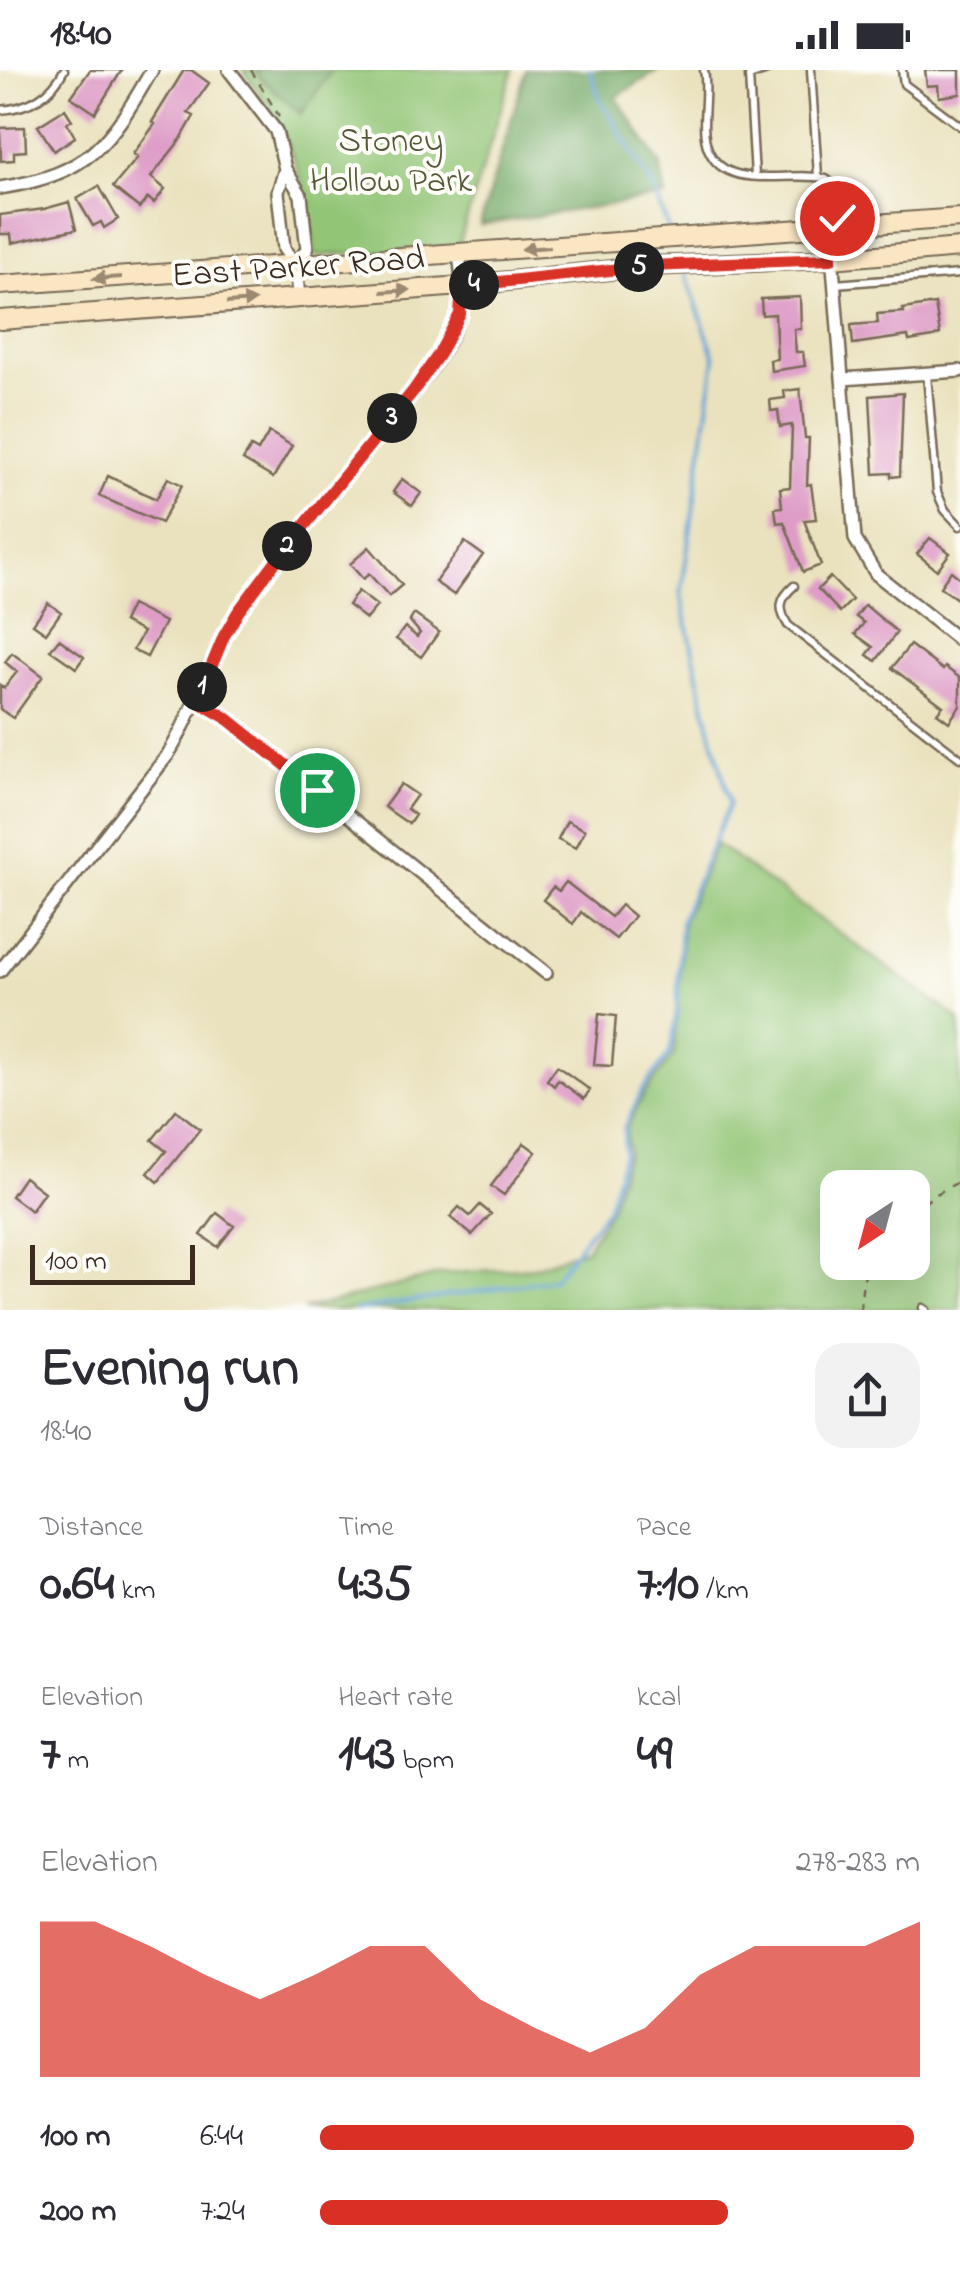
<!DOCTYPE html>
<html lang="en">
<head>
<meta charset="utf-8">
<style>
  :root { --surface:#fff; --page:#f2f2f3; --text:#2b2b33; --muted:#7c7c81; --accent:#d93025 }
  body { margin:0; font-family:"Indie Flower",sans-serif; background:var(--page); color:var(--text); height:100vh; display:flex; flex-direction:column; font-size:38px; white-space:nowrap }
  * { box-sizing:border-box; margin:0 }
  p { font-size:32px; color:var(--muted) }
  .icon { flex:none; width:55px; height:55px; fill:none; stroke:currentColor; stroke-width:2; stroke-linecap:round; stroke-linejoin:round }
  .map { position:relative; height:1240px; overflow:hidden }
  .details { display:flex; flex-direction:column; background:var(--surface); flex:1 }
  .details>* { flex:none }
  .needle { width:65px; rotate:216deg }
  .buttons { position:absolute; left:820px; top:1100px; display:grid; gap:20px }
  .buttons a { display:grid; place-items:center; width:110px; height:110px; border-radius:20px; background:var(--surface); box-shadow:0 10px 40px #0002; font-size:50px }
  .scale { position:absolute; left:30px; bottom:25px; width:165px; box-sizing:border-box; padding-left:10px; border:5px solid #3b2a1e; border-top:0; font-size:28px; line-height:35px; white-space:nowrap; color:#3b2a1e; -webkit-text-stroke:8px #fdfcf7; paint-order:stroke }
  .pin { position:absolute; display:grid; place-items:center; width:85px; height:85px; color:#fff; margin:-42px; border:5px solid #fff; border-radius:50%; box-shadow:0 2px 10px #0007 }
  .km { position:absolute; width:50px; height:50px; margin:-25px; border-radius:50%; background:#222; color:#fff; font-size:28px; line-height:50px; text-align:center }
  .round { display:grid; place-items:center; flex:none; width:105px; height:105px; border-radius:30px; background:var(--page) }
  .head { display:flex; align-items:center; justify-content:space-between; height:170px; padding:0 40px }
  h1 { font-size:55px; font-weight:700; line-height:75px }
  .stats { display:grid; grid-template-columns:repeat(3,1fr); gap:15px; height:170px; padding:10px 40px }
  .stats div { display:grid; align-content:center }
  .stats b { font-size:50px; font-weight:700 }
  .stats small { font-size:28px; font-weight:400 }
  .stats p { font-size:28px }
  .chart { height:280px; padding:20px 40px }
  .chart p { display:flex; justify-content:space-between }
  .chart svg { width:100%; height:180px; margin-top:10px; fill:var(--accent); opacity:.7 }
  ul { padding:0 40px; list-style:none; font-size:32px }
  li { display:grid; grid-template-columns:160px 120px 1fr; align-items:center; height:75px }
  li i { height:25px; border-radius:12px; background:var(--accent) }
  .status { display:flex; justify-content:space-between; align-items:center; height:70px; padding:0 50px; background:var(--surface); direction:ltr }
  .status svg { height:28px; fill:currentColor }
  .map>svg:first-child { display:block }
  .green { fill:#92c576; stroke:#66784a; stroke-width:2.5; fill-rule:evenodd }
  .forest { fill:#75aa67; stroke:#586a42; stroke-width:2.5 }
  .lines { fill:none; stroke-linecap:round; stroke-linejoin:round }
  .stream { stroke:#62a1d4; stroke-width:4 }
  .building { fill:#de9cc7 }
  .lane-casing { stroke:#786a56; stroke-width:11 }
  .street-casing { stroke:#786a56; stroke-width:16 }
  .secondary-casing { stroke:#786a56; stroke-width:22 }
  .path { stroke:#786a56; stroke-width:2.5; stroke-dasharray:8 8; stroke-linecap:butt }
  .lane { stroke:#fff; stroke-width:6 }
  .street { stroke:#fff; stroke-width:11 }
  .secondary { stroke:#fbe6c4; stroke-width:18 }
  .oneway { fill:#9b8871 }
  .route-casing { stroke:#fff; stroke-width:20 }
  .route { stroke:#d93025; stroke-width:12 }
  .labels { text-anchor:middle; stroke-width:8; stroke-linejoin:round; paint-order:stroke }
  .park-label { font-size:35px; fill:#555838; stroke:#fdfcf7 }
  .street-label { font-size:35px; fill:#3b2a1e; stroke:#fdfcf7 }
</style>
</head>
<body>
<div class="status"><b>18:40</b><svg viewBox="0 0 49 12"><path d="M0 12V9h3v3zM5 12V6h3v6zM10 12V3h3v9zM15 12V0h3v12zM26 1h20v11H26zM47 4h2v5h-2z"/></svg></div>
<div class="map">
<svg width="960" height="1240" viewBox="0 0 960 1240">
  <rect width="100%" height="100%" fill="#fdfcf7"/>
  <filter id="ink" filterUnits="userSpaceOnUse"><feTurbulence type="fractalNoise" baseFrequency=".01" numOctaves="2"/><feDisplacementMap in="SourceGraphic" scale="20" xChannelSelector="R" yChannelSelector="G"/><feConvolveMatrix kernelMatrix="1 2 1 2 8 2 1 2 1" color-interpolation-filters="sRGB"/></filter>
  <filter id="wash" filterUnits="userSpaceOnUse"><feTurbulence type="fractalNoise" baseFrequency=".0048" numOctaves="4" result="noise"/><feDisplacementMap in="SourceGraphic" scale="40" xChannelSelector="R" yChannelSelector="G"/><feGaussianBlur stdDeviation="2.25" result="paint"/><feColorMatrix in="noise" values="0 0 0 0 0 0 0 0 0 0 0 0 0 0 0 0 0 1.4 0 .05"/><feComposite in="paint" operator="in"/></filter>
  <g filter="url(#wash)">
    <rect width="100%" height="100%" fill="#eae2be"/>
    <!-- green -->
    <path class="green" d="M243 0H513L458 177 315 186C304 108 292 64 243 0Z
      M716 774 960 950V1240H302L442 1204 534 1197 587 1178 610 1139 628 1081 626 1058 645 1023 674 984 683 850ZM838 1118H912V1192H838Z"/>
    <!-- forest -->
    <path class="forest" d="M255 0H332L301 44 262 10Z
      M526 0H659L616 27 660 94 666 126 480 155Z"/>
    <g class="lines">
      <!-- stream -->
      <path class="stream" d="M590 0 599 27 653 117 669 161
        M357 1240 554 1209 607 1139 624 1083V1058L642 1021 670 983 677 939 681 850 730 733 706 643 681 525 715 288 685 203"/>
    </g>
    <g id="blocks">
      <!-- building -->
      <path class="building" d="M90 0H122L95 43 71 27Z
        M184 0H191L209 13 188 43 194 46 181 69 151 107 165 119 154 133 148 128 139 138 113 117 138 87 133 84 155 54 152 52Z
        M925 0H960V24L939 27 938 15 927 16Z
        M65 39 72 50 67 53 75 67 54 81 38 56Z
        M25 57 26 81 14 82V90L1 91 0 58Z
        M99 116 118 149 104 158 101 152 93 156 77 129Z
        M69 132 76 159 12 173 11 164H0V145L44 139Z
        M800 227 801 259H794L796 282H803L805 296 771 301 770 290 777 289 775 244 762 245 761 229Z
        M935 234 940 264 933 267 909 271 908 266 853 274 851 255 878 253 877 244 904 242 903 239Z
        M800 319 805 368H809L807 415 811 414 816 449 804 450 821 495 803 502 784 452 777 453 775 438 782 437 780 418 790 417 792 355 780 357 778 340 771 341 770 330 785 328 784 321Z
        M903 323 900 406 891 407V403L874 404 870 326Z
        M269 362 292 376 273 408 243 390 251 377 258 381Z
        M108 406 156 429 168 408 182 415 161 453 99 426Z
        M402 409 421 423 412 436 393 422Z
        M930 468 950 483 937 500 917 484Z
        M465 472 483 485 454 525 435 512Z
        M369 477 402 515 389 526 369 504 363 509 350 494Z
        M951 501 960 508V531L940 517Z
        M830 507 852 530 840 542 818 519Z
        M358 521 377 536 366 549 348 535Z
        M48 533 61 542 46 563 33 554Z
        M131 535 165 552 147 587 133 580 143 562 123 552Z
        M865 535 897 562 876 591 867 585 873 577 855 564 864 553 856 547Z
        M414 544 439 562 421 587 396 569 405 557 417 567 420 563 410 551Z
        M59 569 84 587 76 598 50 580Z
        M910 575 943 600 945 597 960 608V636L949 652 937 643 943 636 892 598Z
        M12 583 43 606 13 648 0 639V615L4 618 17 602 5 592Z
        M401 714 417 725 407 739 415 745 409 754 384 737Z
        M567 751 585 760 576 778 558 769Z
        M566 812 611 847 621 835 634 846 616 869 581 842 573 854 543 830 553 817 559 821Z
        M599 944 616 946 612 996 594 995Z
        M557 996 590 1020 584 1029 558 1010 554 1016 547 1010Z
        M176 1040 200 1059 158 1112 148 1103 166 1081 152 1070Z
        M524 1073 536 1082 504 1125 491 1116Z
        M24 1107 44 1122 31 1141 11 1126Z
        M480 1135 491 1144 472 1165 450 1147 459 1137 470 1146Z
        M217 1143 234 1156 218 1177 201 1165Z"/>
    </g>
  </g>
  <g filter="url(#ink)">
    <use href="#blocks" fill-opacity="0" stroke="#786a56" stroke-width="2.5"/>
    <g class="lines">
      <!-- lane casing -->
      <g class="lane-casing">
        <path id="lane" d="M704 0C709 25 699 56 708 79 726 124 792 99 826 109L834 115 837 148 833 153
          M811 0 818 106
          M902 0 904 14 960 56
          M0 40C29 38 51 26 64 0
          M755 106 749 6 767 0
          M835 214 960 204
          M927 305 937 422 945 440 960 456
          M794 516C779 529 778 539 788 555L960 688
          M923 1238 926 1240"/>
      </g>
      <!-- street casing -->
      <g class="street-casing">
        <path id="street" d="M229 0 276 61 285 99
          M0 118C89 104 109 75 152 0
          M830 159 855 469 876 504 960 571
          M296 195 307 179 301 125 285 99 278 122 284 179 296 195 299 228
          M842 309 960 301
          M197 631 225 647 546 903
          M0 901 167 686C196 640 208 587 238 543 280 480 331 422 379 364 408 329 446 288 460 244 466 226 461 203 459 184"/>
      </g>
      <!-- secondary casing -->
      <g class="secondary-casing">
        <path id="secondary" d="M0 215 960 148
          M0 250 462 216 648 196 831 189 960 178"/>
      </g>
      <!-- path -->
      <path class="path" d="M251 0 279 46
        M912 1145 931 1127 960 1111
        M860 1240 863 1210 872 1192"/>
      <!-- lane -->
      <use href="#lane" class="lane"/>
      <!-- street -->
      <use href="#street" class="street"/>
      <!-- secondary -->
      <use href="#secondary" class="secondary"/>
    </g>
    <!-- one-way arrows -->
    <defs><path id="oneway-solid" d="M-6-.8H1V-3.2L6.5 0L1 3.2V.8H-6Z" transform="scale(2.5)"/></defs>
    <g class="oneway">
      <use href="#oneway-solid" transform="translate(536 178) rotate(176)"/>
      <use href="#oneway-solid" transform="translate(107 208) rotate(176)"/>
      <use href="#oneway-solid" transform="translate(396 221) rotate(-4)"/>
      <use href="#oneway-solid" transform="translate(241 232) rotate(-4)"/>
    </g>
  </g>
  <g class="lines" filter="url(#ink)">
    <!-- route casing -->
    <g class="route-casing">
      <path id="route" d="M317 720 225 647 197 631 224 566 238 542 279 487 414 320 439 284 460 244 462 216 648 196 831 189 830 158 837 148"/>
    </g>
    <!-- route -->
    <use href="#route" class="route"/>
  </g>
  <g class="labels">
    <!-- park labels -->
    <g class="park-label">
      <text x="391" y="81">Stoney<tspan x="391" dy="40">Hollow Park</tspan></text>
    </g>
    <!-- street labels -->
    <g class="street-label">
      <text transform="translate(298 195) rotate(-4)" y="12">East Parker Road</text>
    </g>
  </g>
</svg>
<div class="buttons">
<a><svg class="needle" viewBox="-14 -14 28 28"><path d="M0-13l5 13h-10z" fill="#e53935"/><path d="M0 13l5-13h-10z" fill="#7c7c81"/></svg></a>
</div>
<div class="scale">100 m</div>
<div class="pin" style="left:317px;top:720px;background:#1e9e55"><svg class="icon" aria-label="arrive" viewBox="0 0 24 24"><path d="M6 21V4h12l-3 4 3 4H6"/></svg></div>
<div class="pin" style="left:837px;top:148px;background:#d93025"><svg class="icon" aria-label="check" viewBox="0 0 24 24"><path d="M5 12l5 5 9-10"/></svg></div>
<b class="km" style="left:202px;top:617px">1</b>
<b class="km" style="left:287px;top:476px">2</b>
<b class="km" style="left:392px;top:348px">3</b>
<b class="km" style="left:474px;top:215px">4</b>
<b class="km" style="left:639px;top:197px">5</b>
</div>
<section class="details">
<div class="head"><div><h1>Evening run</h1><p>18:40</p></div><a class="round"><svg class="icon" aria-label="share" viewBox="0 0 24 24"><path d="M12 15V3M7 8l5-5 5 5M5 13v7h14v-7"/></svg></a></div>
<div class="stats">
<div><p>Distance</p><b>0.64<small> km</small></b></div>
<div><p>Time</p><b>4:35</b></div>
<div><p>Pace</p><b>7:10<small> /km</small></b></div>
</div>
<div class="stats">
<div><p>Elevation</p><b>7<small> m</small></b></div>
<div><p>Heart rate</p><b>143<small> bpm</small></b></div>
<div><p>kcal</p><b>49</b></div>
</div>
<div class="chart"><p><span>Elevation</span>278–283 m</p>
<svg viewBox="0 0 160 44" preserveAspectRatio="none"><path d="M0 44V6L10 6L20 12L30 19L40 25L50 19L60 12L70 12L80 25L90 32L100 38L110 32L120 19L130 12L140 12L150 12L160 6V44z"/></svg>
</div>
<ul>
<li><b>100 m</b>6:44<i style="width:99%"></i></li>
<li><b>200 m</b>7:24<i style="width:68%"></i></li>
</ul>
</section>
</body>
</html>
